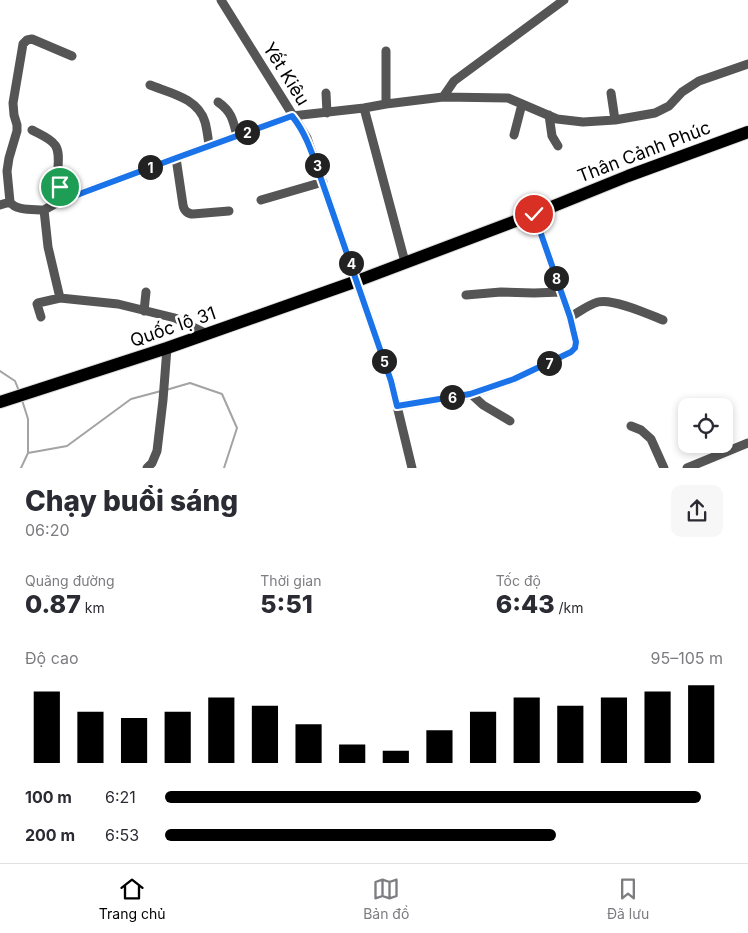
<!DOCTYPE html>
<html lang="vi">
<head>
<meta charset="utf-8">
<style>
  :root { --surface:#fff; --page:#f7f7f7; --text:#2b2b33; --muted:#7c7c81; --line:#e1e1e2; --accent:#000 }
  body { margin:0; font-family:Inter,sans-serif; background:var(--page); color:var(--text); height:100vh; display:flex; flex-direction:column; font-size:19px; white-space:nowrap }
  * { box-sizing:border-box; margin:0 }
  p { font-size:16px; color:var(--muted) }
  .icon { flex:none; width:28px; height:28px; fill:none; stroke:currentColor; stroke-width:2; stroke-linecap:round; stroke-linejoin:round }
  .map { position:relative; height:468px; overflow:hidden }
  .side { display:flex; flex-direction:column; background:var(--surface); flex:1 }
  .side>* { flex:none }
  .controls { position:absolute; left:678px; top:398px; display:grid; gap:10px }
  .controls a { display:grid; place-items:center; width:55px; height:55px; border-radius:10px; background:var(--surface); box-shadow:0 2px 8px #0003; font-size:25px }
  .pin { position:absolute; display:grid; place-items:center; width:42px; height:42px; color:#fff; margin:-21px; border:2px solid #fff; border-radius:50%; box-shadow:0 1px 5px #0007 }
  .km { position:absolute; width:25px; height:25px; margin:-12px; border-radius:50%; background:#222; color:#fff; font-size:14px; line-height:25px; text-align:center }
  .round { display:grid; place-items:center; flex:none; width:52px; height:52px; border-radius:10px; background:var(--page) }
  .overview { display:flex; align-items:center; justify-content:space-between; height:85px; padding:0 25px }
  h1 { font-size:28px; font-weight:800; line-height:38px }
  .metrics { display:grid; grid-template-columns:repeat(3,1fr); gap:8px; height:85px; padding:5px 25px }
  .metrics div { display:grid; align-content:center }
  .metrics b { font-size:25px; font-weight:800 }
  .metrics small { font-size:14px; font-weight:400 }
  .metrics p { font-size:14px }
  .chart { height:140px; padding:10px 25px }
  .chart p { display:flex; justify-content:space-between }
  .chart svg { width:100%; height:90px; margin-top:5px; stroke:var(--accent); stroke-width:6 }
  ul { padding:0 25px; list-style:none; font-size:16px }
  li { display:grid; grid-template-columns:80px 60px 1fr; align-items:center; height:38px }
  li i { height:12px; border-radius:6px; background:var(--accent) }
  .menu { display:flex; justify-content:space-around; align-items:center; height:70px; border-top:1px solid var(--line); background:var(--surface); font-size:14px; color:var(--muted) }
  .menu a { display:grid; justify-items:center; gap:2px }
  .menu .selected { color:var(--accent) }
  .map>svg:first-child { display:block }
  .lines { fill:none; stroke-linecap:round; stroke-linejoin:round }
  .stream { stroke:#a3a3a3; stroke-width:2 }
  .highway-casing { stroke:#dbdbdb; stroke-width:14 }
  .minor { stroke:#555; stroke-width:9 }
  .highway { stroke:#000; stroke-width:12 }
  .route-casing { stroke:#fff; stroke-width:10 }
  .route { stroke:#1a73e8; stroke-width:6 }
  .labels { text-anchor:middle; stroke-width:5; stroke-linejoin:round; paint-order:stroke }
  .street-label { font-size:18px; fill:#000; stroke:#fff }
</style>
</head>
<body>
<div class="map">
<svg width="748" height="468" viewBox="0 0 748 468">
  <rect width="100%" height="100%" fill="#fff"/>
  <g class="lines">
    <!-- stream -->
    <path class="stream" d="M0 371 15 381 19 391
      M166 390 190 383 222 394 237 428 224 468
      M28 453 67 446 131 399 161 391
      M21 468 28 453V419L22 400"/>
    <!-- highway casing -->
    <g class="highway-casing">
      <path id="highway" d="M0 402 167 348 357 281 534 214 628 176 748 132"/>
    </g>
    <!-- minor -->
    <path class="minor" d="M221 0 307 138 391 381 412 468
      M150 85C170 93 198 98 205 122 207 129 208 138 209 145
      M326 93 327 113
      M611 93 615 120
      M443 97 454 81 564 0
      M218 102C232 112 233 120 237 136
      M386 104V51
      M364 108 405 262
      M549 115 552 136 558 146
      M32 130C39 134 50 138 55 145 61 153 57 167 58 177 59 185 62 192 66 199
      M514 135 522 104
      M176 158 183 205C184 211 188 214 193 214L229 211
      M261 200 323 182
      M0 205 10 202
      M44 210C33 209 16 211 10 202L7 171 9 158 17 131V125L14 115 13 103 23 44 27 40 32 39 72 56
      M466 295 501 292 534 293 561 292
      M144 311 146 292
      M41 317 37 304 38 303 60 298
      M570 317C579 312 588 305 598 302 613 298 648 314 663 320
      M207 334 175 318 118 304 60 298 48 247 44 210 60 201 176 158 292 116 364 108 386 104 443 97 508 98 557 119 583 122 615 120 655 113 669 106 682 92 699 81 748 64
      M471 394 483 405 510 421
      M397 406 471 394 514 379 571 352 575 348 576 342 570 317 534 214
      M631 426 641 430 651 439 664 468
      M147 468 152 463 157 451 163 400 167 348
      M687 468 748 443"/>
    <!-- highway -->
    <use href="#highway" class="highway"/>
  </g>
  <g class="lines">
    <!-- route casing -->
    <g class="route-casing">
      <path id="route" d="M60 187 66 199 176 158 292 116C305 132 311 150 318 170L391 381 397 406 470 394 514 379 571 352 575 348 576 342 570 317 534 214"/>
    </g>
    <!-- route -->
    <use href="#route" class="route"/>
  </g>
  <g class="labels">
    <!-- street labels -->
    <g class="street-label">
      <text transform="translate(286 74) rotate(58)" y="6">Yết Kiêu</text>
      <text transform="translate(644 152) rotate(-21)" y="6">Thân Cảnh Phúc</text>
      <text transform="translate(173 327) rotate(-19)" y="6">Quốc lộ 31</text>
    </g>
  </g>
</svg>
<div class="controls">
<a><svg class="icon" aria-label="locate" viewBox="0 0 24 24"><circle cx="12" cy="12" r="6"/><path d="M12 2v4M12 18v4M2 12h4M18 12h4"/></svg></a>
</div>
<div class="pin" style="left:60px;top:187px;background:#1e9e55"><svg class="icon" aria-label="arrive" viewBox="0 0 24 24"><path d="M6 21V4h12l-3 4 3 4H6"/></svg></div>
<div class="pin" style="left:534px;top:214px;background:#d93025"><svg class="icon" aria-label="check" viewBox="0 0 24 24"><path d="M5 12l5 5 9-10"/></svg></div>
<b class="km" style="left:150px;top:167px">1</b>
<b class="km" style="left:247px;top:132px">2</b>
<b class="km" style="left:317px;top:165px">3</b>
<b class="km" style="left:351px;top:263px">4</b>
<b class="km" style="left:384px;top:361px">5</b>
<b class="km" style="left:452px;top:397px">6</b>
<b class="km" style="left:549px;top:363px">7</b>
<b class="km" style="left:556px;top:278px">8</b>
</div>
<section class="side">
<div class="overview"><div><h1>Chạy buổi sáng</h1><p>06:20</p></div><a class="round"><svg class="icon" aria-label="share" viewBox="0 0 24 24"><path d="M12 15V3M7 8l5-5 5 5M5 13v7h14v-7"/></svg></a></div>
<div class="metrics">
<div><p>Quãng đường</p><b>0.87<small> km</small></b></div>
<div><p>Thời gian</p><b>5:51</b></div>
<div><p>Tốc độ</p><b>6:43<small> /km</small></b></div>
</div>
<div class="chart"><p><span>Độ cao</span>95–105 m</p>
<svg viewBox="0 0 160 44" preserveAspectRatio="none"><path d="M5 44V9M15 44V19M25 44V22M35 44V19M45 44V12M55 44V16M65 44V25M75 44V35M85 44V38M95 44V28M105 44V19M115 44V12M125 44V16M135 44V12M145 44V9M155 44V6"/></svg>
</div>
<ul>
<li><b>100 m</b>6:21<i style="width:96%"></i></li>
<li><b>200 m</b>6:53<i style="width:70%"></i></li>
</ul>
</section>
<nav class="menu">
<a class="selected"><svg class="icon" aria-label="home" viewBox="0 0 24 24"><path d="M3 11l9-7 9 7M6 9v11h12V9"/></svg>Trang chủ</a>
<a><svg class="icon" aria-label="map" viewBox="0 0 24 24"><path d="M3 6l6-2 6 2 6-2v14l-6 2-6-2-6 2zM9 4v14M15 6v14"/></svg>Bản đồ</a>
<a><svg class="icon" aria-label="saved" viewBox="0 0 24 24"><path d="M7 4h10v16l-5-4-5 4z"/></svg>Đã lưu</a>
</nav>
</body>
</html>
